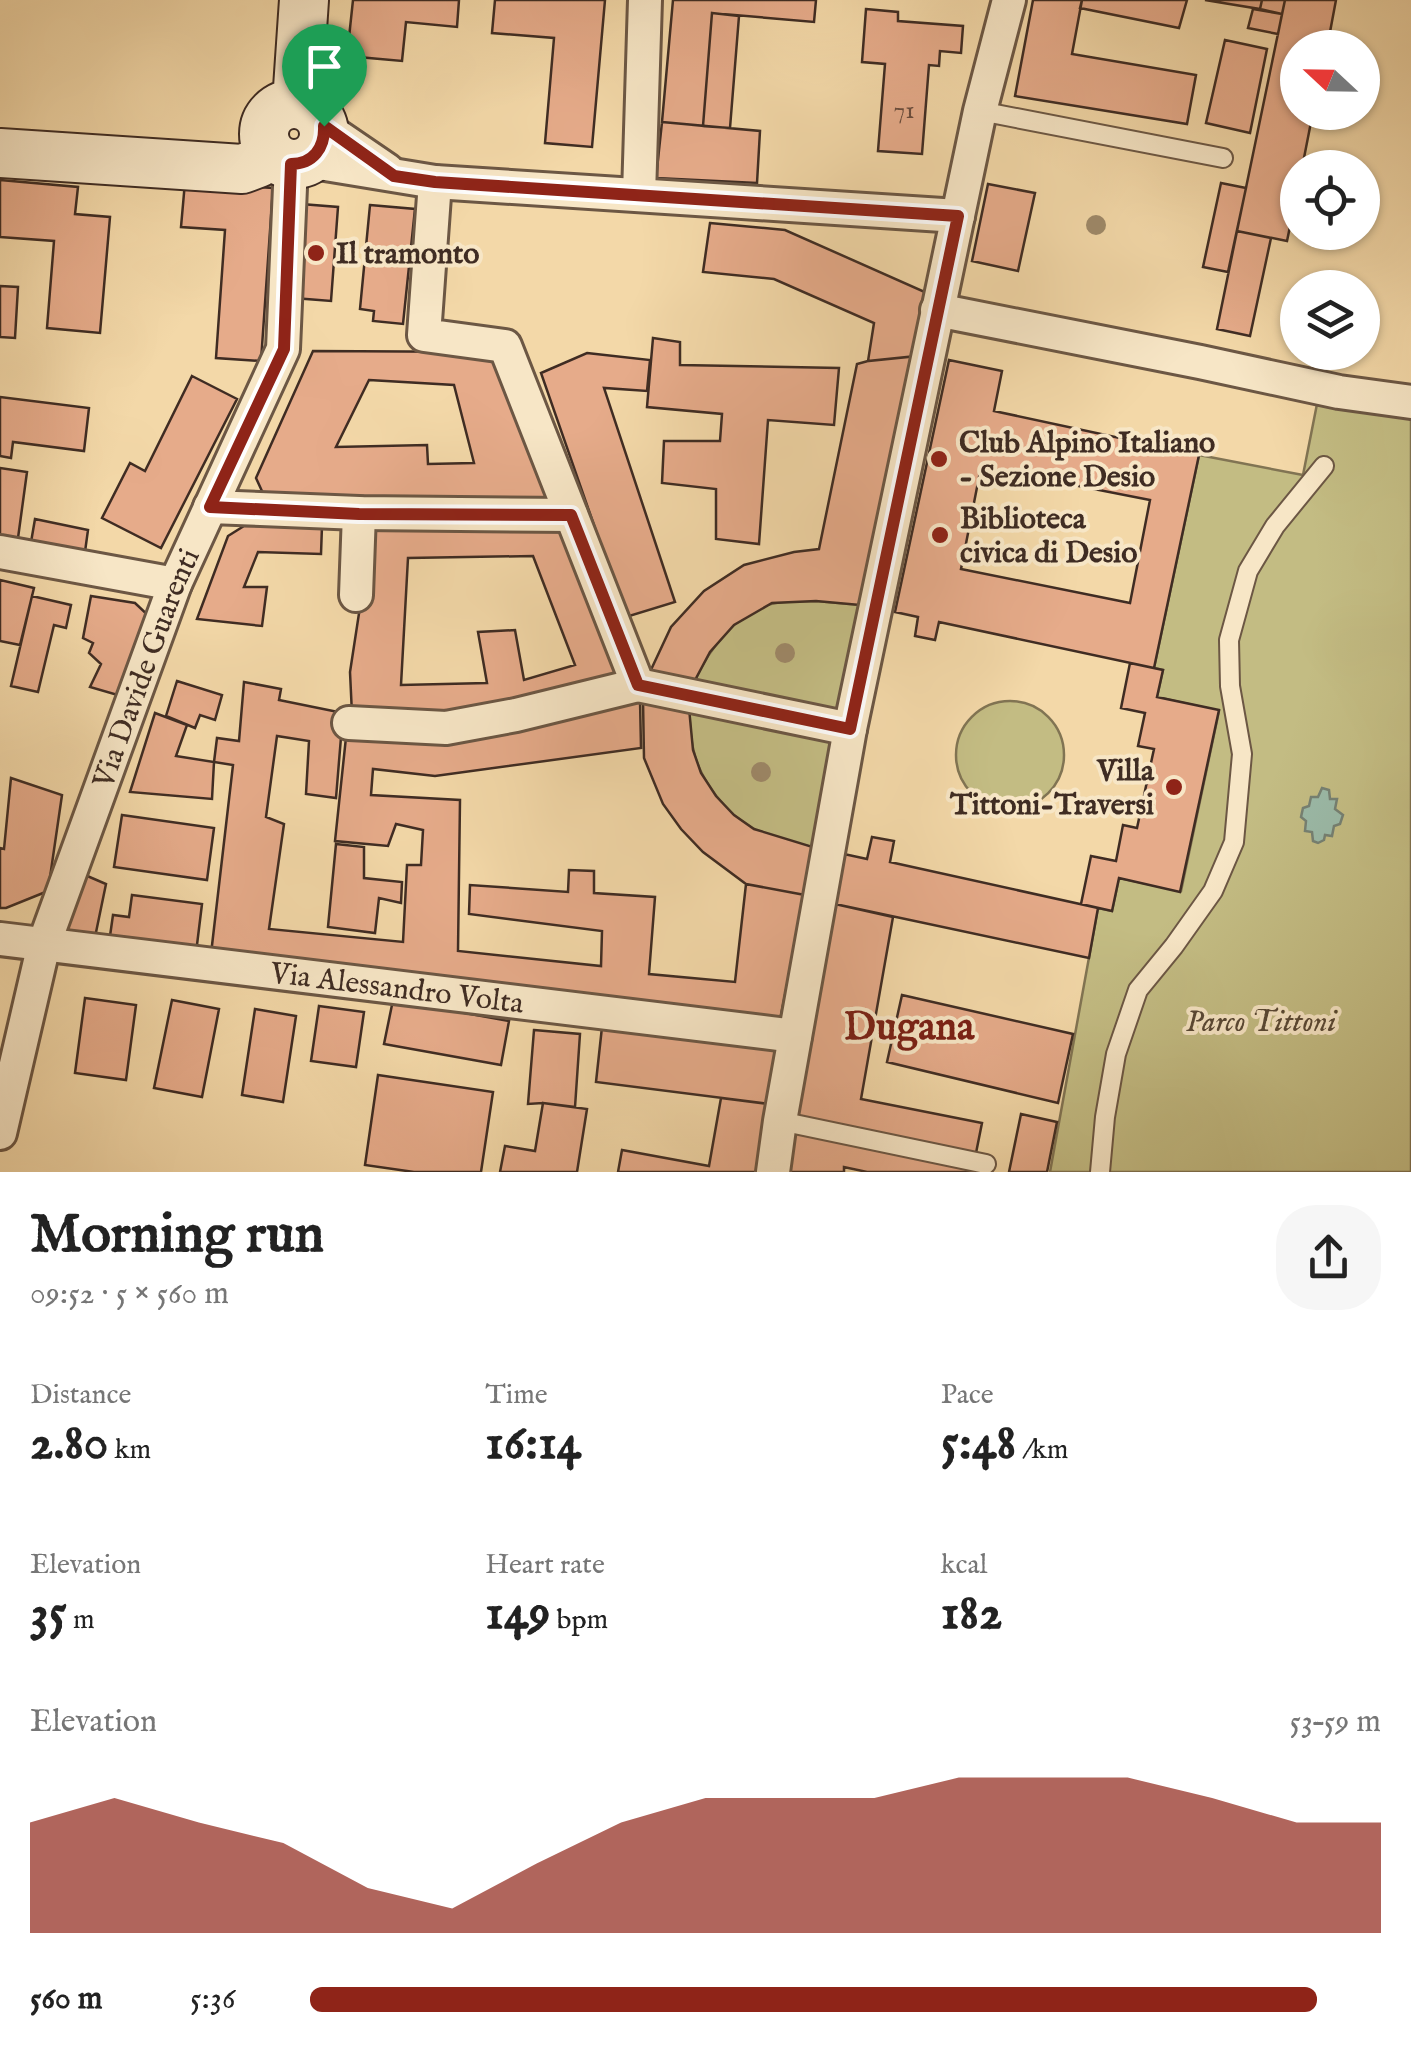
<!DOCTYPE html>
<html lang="en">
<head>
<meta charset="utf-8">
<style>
  :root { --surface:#fff; --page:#f6f6f6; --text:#222; --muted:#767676; --accent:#8f2418 }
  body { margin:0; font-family:"IM FELL English",serif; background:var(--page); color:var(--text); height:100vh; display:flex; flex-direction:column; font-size:38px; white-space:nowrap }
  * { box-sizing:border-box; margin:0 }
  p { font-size:32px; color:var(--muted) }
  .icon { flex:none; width:55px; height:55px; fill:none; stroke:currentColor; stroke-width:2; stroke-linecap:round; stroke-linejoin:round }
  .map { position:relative; height:1172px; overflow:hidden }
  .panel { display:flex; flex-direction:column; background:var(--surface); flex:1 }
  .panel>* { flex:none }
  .needle { width:65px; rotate:292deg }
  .controls { position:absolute; left:1280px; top:30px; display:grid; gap:20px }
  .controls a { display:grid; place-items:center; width:100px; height:100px; border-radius:50%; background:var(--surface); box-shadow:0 2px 8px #0004; font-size:50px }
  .pin { position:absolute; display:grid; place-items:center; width:85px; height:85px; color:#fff; margin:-102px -42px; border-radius:50% 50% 50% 0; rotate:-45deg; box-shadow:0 0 10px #0007 }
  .pin .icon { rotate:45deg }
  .round { display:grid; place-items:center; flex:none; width:105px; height:105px; border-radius:40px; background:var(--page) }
  .overview { display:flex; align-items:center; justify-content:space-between; height:170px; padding:0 30px }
  h1 { font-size:55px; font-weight:700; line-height:75px }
  .metrics { display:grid; grid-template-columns:repeat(3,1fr); gap:15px; height:170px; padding:10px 30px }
  .metrics div { display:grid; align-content:center }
  .metrics b { font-size:50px; font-weight:700 }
  .metrics small { font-size:28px; font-weight:400 }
  .metrics p { font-size:28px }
  .chart { height:280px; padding:20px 30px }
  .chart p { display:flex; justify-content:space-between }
  .chart svg { width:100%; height:180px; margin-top:10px; fill:var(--accent); opacity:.7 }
  ul { padding:0 30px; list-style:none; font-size:32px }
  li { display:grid; grid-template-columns:160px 120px 1fr; align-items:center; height:75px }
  li i { height:25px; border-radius:12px; background:var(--accent) }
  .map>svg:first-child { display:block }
  .green { fill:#c3bc83; stroke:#817453; stroke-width:2.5 }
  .water { fill:#9bbaa8; stroke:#768173; stroke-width:2.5 }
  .building { fill:#e6ab8a; stroke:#3f2c23; stroke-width:2.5; fill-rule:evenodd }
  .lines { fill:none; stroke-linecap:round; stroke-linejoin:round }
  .lane-casing { stroke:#6c5744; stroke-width:22 }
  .street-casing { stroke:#6c5744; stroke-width:38 }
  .secondary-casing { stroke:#3f2c23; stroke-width:52 }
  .lane { stroke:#f7e6c6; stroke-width:18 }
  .street { stroke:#f7e6c6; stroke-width:32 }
  .secondary { stroke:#f7e6c6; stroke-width:48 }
  .tree { fill:#9e8969 }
  .route-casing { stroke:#fff; stroke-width:20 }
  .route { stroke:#8f2418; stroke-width:12 }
  .poi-dot { fill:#8f2418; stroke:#f7e6c6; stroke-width:4 }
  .labels { text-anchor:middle; stroke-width:8; stroke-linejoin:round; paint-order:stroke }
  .number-label { font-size:25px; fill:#694c3d }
  .poi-label { font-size:30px; font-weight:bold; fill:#3f2c23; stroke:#f7e6c6; text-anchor:start }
  .street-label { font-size:30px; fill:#3f2c23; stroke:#f7e6c6 }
  .park-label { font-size:30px; font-style:italic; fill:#594936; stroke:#f7e6c6 }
  .district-label { font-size:40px; font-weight:bold; fill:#7a1f14; stroke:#f7e6c6 }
</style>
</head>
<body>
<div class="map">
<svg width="1411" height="1172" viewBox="0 0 1411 1172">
  <rect width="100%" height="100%" fill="#f3d8a8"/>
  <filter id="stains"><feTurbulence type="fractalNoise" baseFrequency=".002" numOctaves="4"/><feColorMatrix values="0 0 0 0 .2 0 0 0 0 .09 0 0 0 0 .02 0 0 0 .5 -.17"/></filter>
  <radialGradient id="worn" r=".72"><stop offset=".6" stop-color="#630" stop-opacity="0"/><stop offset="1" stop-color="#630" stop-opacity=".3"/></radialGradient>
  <!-- green -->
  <path class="green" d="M1318 399 1411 414V1172H1050L1098 908 1112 911 1119 878 1181 891 1219 711 1157 697 1163 670 1154 668 1199 455 1303 475Z
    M816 601 860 605 839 712 694 682C709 649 738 609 776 603 789 601 803 601 816 601Z
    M956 755a54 54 0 1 1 108 0a54 54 0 1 1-108 0Z
    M689 708 835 738 816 848C796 843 772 839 754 829 726 815 699 779 693 748 690 735 690 721 689 708Z"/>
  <!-- water -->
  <path class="water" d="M1322 788 1329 790 1330 799H1337L1335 809 1343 815 1340 824 1334 826 1332 836 1325 835 1324 840 1318 843 1313 841 1312 832 1305 831 1306 821 1301 817 1303 808 1309 806 1311 797H1318Z"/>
  <!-- building -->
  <path class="building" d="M353 0H459L457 27 406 22 402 61 347 56Z
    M495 0H605L592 147 545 143 554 38 492 33Z
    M673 0H816L814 22 712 13 703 126 662 122Z
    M1033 0H1082L1072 54 1196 75 1187 124 1015 96Z
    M1082 0H1187L1179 28 1080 8Z
    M1205 0H1262L1260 9Z
    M1262 0H1285L1282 14 1260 9Z
    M1285 0H1336L1327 48H1298V112H1313L1302 168H1298V188L1287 241 1237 231Z
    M866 9 898 12V21L963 26 961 53 940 51 939 66 929 65 922 154 878 151 885 64 862 62Z
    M1253 9 1282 14 1278 34 1248 28Z
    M712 13 739 16 730 128 703 126Z
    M1225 40 1267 49 1250 133 1206 123Z
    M662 122 760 131 757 183 656 178Z
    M0 180 78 187 75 214 110 217 100 333 47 328 54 241 0 237Z
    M185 182 273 188 261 361 216 358 225 230 181 227Z
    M1221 183 1246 188 1228 272 1203 267Z
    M988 184 1035 193 1018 271 972 261Z
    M301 204 338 207 331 301 294 298Z
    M370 205 415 209 403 324 373 321 374 311 360 309Z
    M710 223 785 230 927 293 917 356 868 361 874 323 774 279 703 272Z
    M1237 231 1271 238 1250 336 1217 329Z
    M0 286 18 287 15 338 0 337Z
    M653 338 680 342V365L839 368 834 425 768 420 759 544 716 539V489L662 483 664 441H720L722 414 647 407Z
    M313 351 498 352 555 500 267 502 256 478ZM369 380 454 385 474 463 428 464 427 445 336 447Z
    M587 353 650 360 647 391 604 388 675 602 626 617 541 373Z
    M917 356 860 605 816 601 772 603 734 625 710 652 694 682 649 674 671 627 704 591 744 565 794 552 819 549 857 364 868 361Z
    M949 360 1002 371 994 411 1199 455 1154 668 939 622 935 640 915 636 918 617 895 612ZM981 467 1150 500 1130 603 961 569Z
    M192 376 237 399 161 548 102 518 130 463 145 471Z
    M0 397 89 408 84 451 13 442 11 458 0 456Z
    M0 468 27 472 18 538 0 536Z
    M35 519 88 530 84 559 30 548Z
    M373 522 565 528 624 671 565 699 440 721 352 714 350 672ZM533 556 575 665 524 680 515 630 478 632 487 683 401 685 408 558Z
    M244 526H322L321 554 258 552 244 587H267L262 626 197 619 228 536Z
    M0 580 34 588 20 645 0 641Z
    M32 596 71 605 66 628 54 625 38 692 11 686Z
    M91 596 135 603 151 618 121 696 90 687 101 664 89 653 93 643 83 638Z
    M1130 663 1163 670 1157 697 1219 710 1180 892 1119 878 1112 911 1081 904 1091 856 1116 861 1123 825 1137 828 1154 749 1138 746 1145 713 1121 708Z
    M177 681 222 695 215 720 200 715 195 728 166 716Z
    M244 682 281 689 279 700 343 713 336 798 306 794 309 741 277 736 266 817 284 824 269 929 403 942 407 865H421L423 830 396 824 388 846 335 841 347 728 640 700 641 748 435 776 373 769 371 795 460 800 458 951 601 966 602 931 469 914 470 885 568 892 569 870 594 871V893L655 897 649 974 735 982 746 884 805 895 779 1025 211 954 233 765 214 762 217 738 239 741Z
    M643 700 689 708 693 750 701 773 716 796 734 815 754 829 816 848 805 895 746 884 703 852 681 829 663 804 644 758Z
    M155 713 187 725 176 756 214 762 212 799 130 792Z
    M11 778 62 795 48 891 6 908H0V848L4 849Z
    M122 815 214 828 207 880 114 867Z
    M872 837 894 841 890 862 1098 908 1089 958 835 904 844 854 867 859Z
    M336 844 364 847V878L402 882 401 903 379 898 375 933 328 927Z
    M85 875 106 884 94 942 64 935Z
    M132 895 202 904 196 953 109 943 113 915 129 917Z
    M835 904 893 917 861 1099 982 1123 976 1153 796 1117Z
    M902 995 1073 1034 1058 1103 887 1062Z
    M85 998 136 1005 126 1080 75 1073Z
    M172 1000 219 1009 202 1097 154 1088Z
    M393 1000 509 1021 501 1065 384 1044Z
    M319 1006 364 1012 356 1067 311 1061Z
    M255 1009 296 1016 283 1102 242 1095Z
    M602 1027 776 1049 769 1104 596 1082Z
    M534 1030 580 1034 575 1107 543 1103 528 1104Z
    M378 1075 493 1092 481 1172H414L365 1165Z
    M721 1098 769 1104 758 1172H618L622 1150 709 1166Z
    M543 1103 587 1109 577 1172H500L505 1146 535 1151Z
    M1021 1114 1057 1122 1047 1172H1009Z
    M794 1131 976 1168V1172H867L844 1167V1172H789Z"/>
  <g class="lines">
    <!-- lane casing -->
    <g class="lane-casing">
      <path id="lane" d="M980 111 1223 158
        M780 1121 986 1164
        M1100 1172 1105 1117 1116 1054 1138 990 1174 946 1213 891 1234 842 1242 754 1230 686 1229 640 1248 571 1275 526 1324 466"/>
    </g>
    <!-- street casing -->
    <g class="street-casing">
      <g id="street">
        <path d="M324 127 387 170"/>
        <path d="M307 161 435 182 958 216"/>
        <path d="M435 182 424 335 505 346 638 685 850 729"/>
        <path d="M639 195 645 0"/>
        <path d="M937 310 1200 362 1339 392 1411 402"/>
        <path d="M210 507 359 513 571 515"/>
        <path d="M0 552 175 584"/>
        <path d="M356 595 359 513"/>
        <path d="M349 723 446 728 516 715 638 685"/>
        <path id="s1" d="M0 939 795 1036"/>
        <path id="s2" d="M0 1133 44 944 175 584 283 349 291 164"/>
        <path d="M773 1172 780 1121 850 729 980 111 1009 0"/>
      </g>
    </g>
    <!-- secondary casing -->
    <g class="secondary-casing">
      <path id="secondary" d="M297 103 304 0
        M264 134a30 30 0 1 1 60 0a30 30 0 1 1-60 0Z
        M0 153 242 169 258 163 270 153"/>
    </g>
    <!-- lane -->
    <use href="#lane" class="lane"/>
    <!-- street -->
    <use href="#street" class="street"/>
    <!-- secondary -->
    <use href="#secondary" class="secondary"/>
  </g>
  <!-- trees -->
  <g class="tree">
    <circle cx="1096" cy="225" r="10"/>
    <circle cx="785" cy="653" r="10"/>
    <circle cx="761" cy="772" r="10"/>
  </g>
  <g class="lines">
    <!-- route casing -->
    <g class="route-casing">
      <path id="route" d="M324 126 394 176 435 182 958 216 850 729 638 685 571 515 359 514 210 507 284 349 291 164C313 164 325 148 324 126Z"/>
    </g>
    <!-- route -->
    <use href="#route" class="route"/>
  </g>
  <!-- markers -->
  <g class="poi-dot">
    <circle cx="316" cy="253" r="10"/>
    <circle cx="939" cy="459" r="10"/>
    <circle cx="940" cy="535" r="10"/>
    <circle cx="1174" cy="787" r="10"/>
  </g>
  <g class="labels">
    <!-- number labels -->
    <g class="number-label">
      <text x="904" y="118">71</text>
    </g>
    <!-- poi labels -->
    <g class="poi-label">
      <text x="336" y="263">Il tramonto</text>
      <text x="959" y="452">Club Alpino Italiano<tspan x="959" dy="34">- Sezione Desio</tspan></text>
      <text x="960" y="528">Biblioteca<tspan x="960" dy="34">civica di Desio</tspan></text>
      <text x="1154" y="780" text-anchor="end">Villa<tspan x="1154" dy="34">Tittoni-Traversi</tspan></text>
    </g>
    <!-- street labels -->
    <g class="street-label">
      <text dy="10" stroke="none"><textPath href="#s2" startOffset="488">Via Davide Guarenti</textPath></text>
      <text dy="10" stroke="none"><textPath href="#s1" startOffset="400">Via Alessandro Volta</textPath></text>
    </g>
    <!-- park labels -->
    <g class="park-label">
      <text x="1261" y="1031">Parco Tittoni</text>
    </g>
    <!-- district labels -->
    <g class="district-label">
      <text x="909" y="1039">Dugana</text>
    </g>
  </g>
  <rect width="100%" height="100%" filter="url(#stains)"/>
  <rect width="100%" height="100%" fill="url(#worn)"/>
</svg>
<div class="controls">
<a><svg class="needle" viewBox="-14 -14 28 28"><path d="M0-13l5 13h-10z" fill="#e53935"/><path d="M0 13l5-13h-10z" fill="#767676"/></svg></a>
<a><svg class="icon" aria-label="locate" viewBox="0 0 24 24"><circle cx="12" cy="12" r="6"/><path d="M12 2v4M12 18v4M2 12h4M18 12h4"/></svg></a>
<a><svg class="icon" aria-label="layers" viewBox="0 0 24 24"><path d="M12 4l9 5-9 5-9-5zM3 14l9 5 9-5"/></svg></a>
</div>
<div class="pin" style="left:324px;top:126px;background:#1e9e55"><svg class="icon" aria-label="arrive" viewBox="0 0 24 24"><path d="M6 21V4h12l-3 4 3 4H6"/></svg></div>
</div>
<section class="panel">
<div class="overview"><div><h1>Morning run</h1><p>09:52 · 5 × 560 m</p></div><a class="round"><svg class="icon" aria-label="share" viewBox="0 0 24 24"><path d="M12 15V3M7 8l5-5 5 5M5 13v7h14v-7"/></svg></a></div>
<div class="metrics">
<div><p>Distance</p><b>2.80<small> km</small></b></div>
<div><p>Time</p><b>16:14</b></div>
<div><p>Pace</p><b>5:48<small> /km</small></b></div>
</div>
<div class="metrics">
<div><p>Elevation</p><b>35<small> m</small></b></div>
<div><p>Heart rate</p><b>149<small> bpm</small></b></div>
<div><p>kcal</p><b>182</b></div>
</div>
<div class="chart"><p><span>Elevation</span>53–59 m</p>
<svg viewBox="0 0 160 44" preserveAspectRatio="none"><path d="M0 44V17L10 11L20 17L30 22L40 33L50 38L60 27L70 17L80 11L90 11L100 11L110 6L120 6L130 6L140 11L150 17L160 17V44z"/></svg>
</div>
<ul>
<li><b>560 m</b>5:36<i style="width:94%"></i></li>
</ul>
</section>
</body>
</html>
